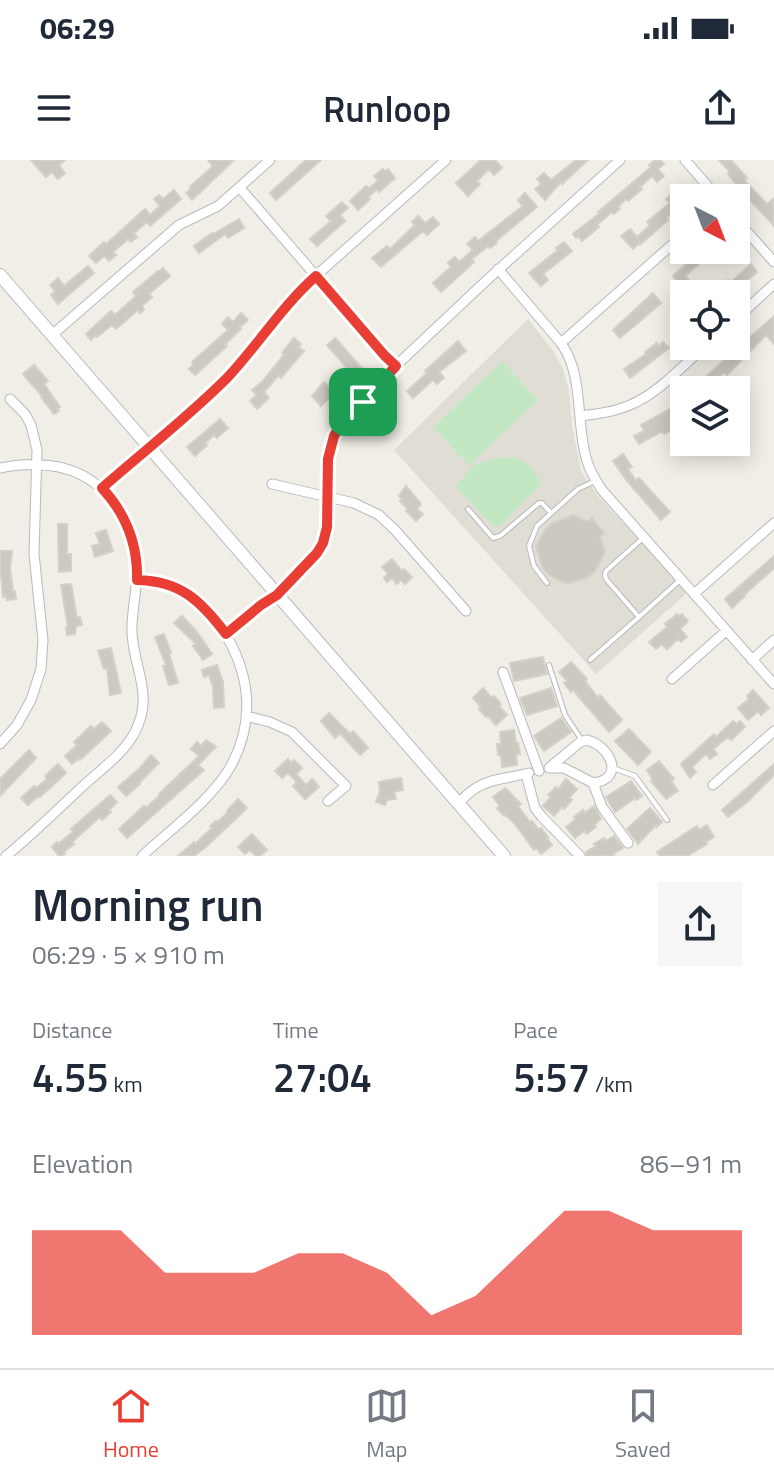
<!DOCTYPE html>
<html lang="en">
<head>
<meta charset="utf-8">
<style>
  :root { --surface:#fff; --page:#f6f6f7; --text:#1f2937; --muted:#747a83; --line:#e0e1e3; --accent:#e93e34 }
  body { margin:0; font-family:"Titillium Web",sans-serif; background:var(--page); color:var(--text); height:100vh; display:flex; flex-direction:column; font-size:30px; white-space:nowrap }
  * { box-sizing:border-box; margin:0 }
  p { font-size:26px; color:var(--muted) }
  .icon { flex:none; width:44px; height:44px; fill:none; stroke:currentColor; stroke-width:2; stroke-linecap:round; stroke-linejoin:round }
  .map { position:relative; height:696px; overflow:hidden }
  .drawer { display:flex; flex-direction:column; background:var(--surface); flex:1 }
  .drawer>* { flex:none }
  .needle { width:52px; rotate:138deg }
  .fabs { position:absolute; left:670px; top:24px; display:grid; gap:16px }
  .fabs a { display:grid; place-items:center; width:80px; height:80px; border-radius:0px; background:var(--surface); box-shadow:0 4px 20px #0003; font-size:40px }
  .pin { position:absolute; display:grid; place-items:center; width:68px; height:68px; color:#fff; margin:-34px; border-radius:16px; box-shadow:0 4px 12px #0006 }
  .round { display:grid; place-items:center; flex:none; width:84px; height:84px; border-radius:0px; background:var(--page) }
  .headline { display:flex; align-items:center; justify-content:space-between; height:136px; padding:0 32px }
  h1 { font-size:44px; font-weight:600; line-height:60px }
  .figures { display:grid; grid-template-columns:repeat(3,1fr); gap:12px; height:136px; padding:8px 32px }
  .figures div { display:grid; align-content:center }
  .figures b { font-size:40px; font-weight:600 }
  .figures small { font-size:22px; font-weight:400 }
  .figures p { font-size:22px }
  .chart { height:224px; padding:16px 32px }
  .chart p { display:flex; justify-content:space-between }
  .chart svg { width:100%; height:144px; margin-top:8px; fill:var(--accent); opacity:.7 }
  .status { display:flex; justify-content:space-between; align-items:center; height:56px; padding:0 40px; background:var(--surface); direction:ltr }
  .status svg { height:22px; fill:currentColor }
  header { display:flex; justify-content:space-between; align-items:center; height:104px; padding:0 32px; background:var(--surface); font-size:36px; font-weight:600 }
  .menu { display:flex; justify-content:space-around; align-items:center; height:112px; border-top:2px solid var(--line); background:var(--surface); font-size:22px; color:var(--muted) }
  .menu a { display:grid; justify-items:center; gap:4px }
  .menu .current { color:var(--accent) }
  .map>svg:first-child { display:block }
  .education { fill:#e0ddd4 }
  .green { fill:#c4e7c3 }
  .building { fill:#ccc9c3; stroke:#d5cfc5; stroke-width:2 }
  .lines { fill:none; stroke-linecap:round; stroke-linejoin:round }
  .lane-casing { stroke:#b7b9bd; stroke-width:6 }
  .street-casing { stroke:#b7b9bd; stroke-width:11 }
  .secondary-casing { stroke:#b8bbc0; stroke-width:14 }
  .lane { stroke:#fff; stroke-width:4 }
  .street { stroke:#fff; stroke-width:9 }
  .secondary { stroke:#fff; stroke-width:12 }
  .route-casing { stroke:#fff; stroke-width:16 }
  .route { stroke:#e93e34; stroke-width:10 }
</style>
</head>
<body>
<div class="status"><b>06:29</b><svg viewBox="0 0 49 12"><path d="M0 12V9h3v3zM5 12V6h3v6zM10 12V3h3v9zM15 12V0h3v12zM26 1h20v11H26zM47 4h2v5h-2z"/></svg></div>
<header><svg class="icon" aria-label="menu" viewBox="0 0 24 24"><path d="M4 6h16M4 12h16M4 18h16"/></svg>Runloop<svg class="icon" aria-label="share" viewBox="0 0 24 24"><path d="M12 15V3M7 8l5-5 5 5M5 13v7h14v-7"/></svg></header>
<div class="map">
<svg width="774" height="696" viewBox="0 0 774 696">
  <rect width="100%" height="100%" fill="#f0eee6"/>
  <!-- education -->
  <path class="education" d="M528 159 554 192 563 209 569 231 572 265 581 311 598 336 688 432 596 514 394 290Z"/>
  <!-- green -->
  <path class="green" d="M502 201 538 240 469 306 433 267Z
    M514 297 529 305 542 323 501 365 493 366 455 326 474 305 495 298Z"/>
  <!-- building -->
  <path class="building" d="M31 0H65L59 5 65 13 58 19 52 12 46 17Z
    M208 0H234L192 40 186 33 191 29 190 27 213 6Z
    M306 0H321L276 40 270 33Z
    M481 0H495L502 8 494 15 489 9 477 21 480 24 468 36 456 23Z
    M576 0H588L562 24 561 22 545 40 535 29 541 24 537 19 544 13 551 20Z
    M655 0H660L664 4 658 9 664 16 657 22 652 16 640 27 642 29 628 41 626 39 618 47 620 49 614 54 612 52 597 65 599 67 582 81 578 76 576 78 573 74 600 53 598 52 651 7 649 5Z
    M719 0H731L747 18 744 20 767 44 774 38V66L742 31 728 14 730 12Z
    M383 9 385 12 388 9 395 18 379 32 377 29 368 37 370 39 358 50 350 41 366 26 369 28 378 21 374 16Z
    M174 30 181 39 150 66 147 62 134 73 137 77 131 82 128 79 113 92 116 95 109 101 104 96 96 103 89 96 104 82 106 84 145 49 150 55 160 46 154 39 159 35 163 39Z
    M674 32 684 42V46L678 51 676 49 666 58 668 60 640 85 639 83 633 89 621 76 630 69 637 77 650 65 647 62 670 43 666 39Z
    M525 33 537 47 496 81 497 83 490 88 488 86 472 99 474 102 441 132 433 123 451 107 448 103 455 97 459 102 473 90 467 84 475 77 478 81 523 46 518 40Z
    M342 42 348 48 340 55 345 61 317 86 310 79 331 61 326 56Z
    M418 56 425 63 433 57 439 64 427 75 423 71 381 107 372 98 387 86 390 89 415 65 412 62Z
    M239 59 244 68 228 78 225 74 199 93 194 86 212 73 213 74Z
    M564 82 572 91 543 114 548 120 541 126 529 113 558 90 556 88Z
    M701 90H728L719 99 713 92 685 116 690 122 677 134 671 127 677 121 673 116Z
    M751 104 757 112 731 134H712L728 120 730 123Z
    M88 106 94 113 58 144 51 135 55 131 50 125 58 118 64 126Z
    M163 108 170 116 149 134 152 137 142 146 144 150 140 153 138 150 116 169 112 165 97 177 96 175 91 180 86 174 111 151 115 155 136 136 133 132 158 111 159 112Z
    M653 133 661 143 620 178 613 170Z
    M241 153 248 160 239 168 241 169 225 184 227 186 195 215 189 209 194 204 192 202 228 170 222 164 228 157 233 162Z
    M774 156V184L766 175 727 215 724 212 716 219 719 222 714 225 718 230H691Z
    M294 178 301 184 298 187 304 191 281 218 278 216 264 232 269 238 257 249 250 241 257 235 252 230 262 222 284 195 282 193Z
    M335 178 366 213 358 221 327 185Z
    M458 181 466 191 439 212 444 218 437 224 433 220 413 238 407 231 427 213 425 211Z
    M663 182 669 188 630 218 624 209 646 194 645 192 657 183 659 186Z
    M34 205 48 221 44 224 60 247 57 249 59 251 54 254 41 237 42 236 23 214Z
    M324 222 334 233 336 231 341 237 333 244 328 239 321 246 312 236Z
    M670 249 676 259 669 263 673 269 664 274 663 271 639 284 634 276 644 271 641 265Z
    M220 259 228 268 217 278 214 275 205 283 207 285 195 296 187 287Z
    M623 294 632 307 628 309 636 321 639 318 670 352 661 360 627 321 613 301Z
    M406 326 421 344 417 349 423 354 416 361 406 351 408 349 400 341 402 339 399 336Z
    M573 355 587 362 592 358 604 373 600 377 605 392 595 411 588 417 567 424 549 415 543 408 536 386 546 369 553 363Z
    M58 364H67V394H71V411L59 412Z
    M106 370 113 391 95 397 92 386 100 384 96 373Z
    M1 391H12L10 409 13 431H15L16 439 7 440 6 436 3 437 1 414Z
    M774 396V408L744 435 745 436 732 448 725 439Z
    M392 399 402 411 404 409 412 417 405 424 401 420 397 424 392 418 387 422 384 418 388 414 382 407Z
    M71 424 77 458 80 457 82 465 76 466 75 474 67 475 66 467H68L61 425Z
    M677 454 679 456 682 454 688 461 680 469 687 477 681 482 678 479 667 489 662 484 656 489 649 482 667 467 665 464Z
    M182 456 197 472 212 494 203 500 193 486 196 484 174 463Z
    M164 474 171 493 169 494 178 523 169 525 163 506 166 505 155 477Z
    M111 488 121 533 110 535 107 508 104 509 98 491Z
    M543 497 547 514 514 521 510 503Z
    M571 502 587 519 585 521 598 538 600 535 622 560 609 572 573 530 571 532 564 523 567 521 559 512Z
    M217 505 223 522 224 547 214 548 213 527 209 515 204 517 202 510Z
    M483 528 492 538 494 536 501 544 499 546 507 555 496 565 488 556 486 557 479 549 481 547 473 538Z
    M551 528 557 546 527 555 520 538Z
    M753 530 769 548 761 555 758 551 748 560 738 548 749 539 747 536Z
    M329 553 350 574 353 571 368 588 360 595 340 573 335 578 321 561Z
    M561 558 571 572 544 591 534 576Z
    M733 561 737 564 740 561 745 567 731 580 728 577 713 589 717 594 710 599 706 594 692 607 696 612 690 618 681 604 714 574 716 577Z
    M102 562 111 571 80 600 79 598 72 604 65 596 77 585 74 582 91 566 94 569Z
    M629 569 651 592 638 605 615 581Z
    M514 570 516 583H518L520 594H516L517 605 502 607 501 595H498L497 584H501L500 572Z
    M206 580 216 587 198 605 204 610 127 678 119 669 144 646 146 648 160 635 159 634 199 596 191 589 197 582 201 586Z
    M29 590 36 598 0 636V619Z
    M151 595 159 603 139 623 140 624 126 636 118 627 139 609Z
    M288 599 291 603 294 600 302 608 296 614 306 625 312 619 319 627 305 639 293 626 297 622 288 613 282 618 275 611Z
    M659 601 674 619 671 621 678 631 666 639 651 621 653 620 647 610Z
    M58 604 66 613 40 637 38 636 28 645 21 638 34 626 36 628 47 619 45 616Z
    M774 604V615L747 642 728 657 722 650Z
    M401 618 403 630 394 632 396 639 387 640 385 645 376 642 380 631 379 622Z
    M566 619 577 629 569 638 572 640 564 649 562 647 554 656 543 646 551 637 548 635 556 627 558 629Z
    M631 621 642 636 636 640 635 638 615 652 606 637Z
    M505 628 521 644 518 646 530 662 532 661 539 670 541 668 548 677 547 678 552 685 541 694 536 688 534 690 515 664 506 655 504 656 497 648 500 646 493 637Z
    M110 635 117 642 109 650 111 652 102 660 100 657 72 682 74 684 64 692 65 694 59 696 52 687 57 682 58 684 73 672 71 669Z
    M238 639 247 648 207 686 194 696H178L194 682 195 684 212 668 210 666 216 661 218 662 228 652 227 651Z
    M594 646 601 659 594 665 596 667 587 674 584 671 575 678 566 667 576 659 574 657 583 650 585 653Z
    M650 648 662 662 657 667 656 665 638 684 627 669Z
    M707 665 714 677 706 682 707 684 687 696H660L657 692 697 666 699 670Z
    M252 674 267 690 260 696H256L250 690 245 694 238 687Z
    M614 676 623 688 613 694 614 696H587L586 692 596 686 594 684 604 678 606 681Z"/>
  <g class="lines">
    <!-- lane casing -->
    <g class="lane-casing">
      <path id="lane" d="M468 349 493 378 500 376 539 343H542L551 353
        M643 378 606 411 605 415 606 419 639 457 679 421
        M547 423 534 406 529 386 537 366 578 329 593 322
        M590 500 639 457
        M549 505 565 555 581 579
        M613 608 635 616 667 660"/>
    </g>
    <!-- street casing -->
    <g class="street-casing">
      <path id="street" d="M685 0 718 38
        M240 28 385 196 396 206
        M736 59 774 102
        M498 109 561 183C585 217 575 263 587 301 590 312 596 321 602 330L774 524
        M736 159 774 124
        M52 175 179 65 218 46 270 0
        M561 183 684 74
        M580 256C597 254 614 252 630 245 659 233 682 206 705 186
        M0 308C47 299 91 306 118 349 130 366 137 385 137 406 138 429 131 451 132 473 134 511 155 535 134 574 122 595 100 610 83 626 58 649 33 674 6 696
        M272 324 354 343 379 355 395 370 466 451
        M102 328 224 220 301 129 446 0
        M137 420C145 420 154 420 162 422 184 427 202 442 216 460 248 504 258 554 232 604 214 638 170 670 142 696
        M694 434 774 363
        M226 474 261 445 277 435 317 393 323 383 327 367 329 289 334 276 341 264 360 246 403 199 487 120 620 0
        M752 500 774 480
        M503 512 539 611
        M672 519 726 471
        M246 556 270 562 292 572 346 626 328 641
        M586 580C609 584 627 619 593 623L564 608H549L579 583Z
        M0 584 17 565 31 540 41 509 43 480 34 394 37 290 31 265 25 254 10 239
        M526 614 535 648 542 657 580 696
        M593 623 602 647 628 683
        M713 625 774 571
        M458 644C481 617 498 621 529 613"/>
    </g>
    <!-- secondary casing -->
    <g class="secondary-casing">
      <path id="secondary" d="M0 115 504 696"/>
    </g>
    <!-- lane -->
    <use href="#lane" class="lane"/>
    <!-- street -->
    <use href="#street" class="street"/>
    <!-- secondary -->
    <use href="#secondary" class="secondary"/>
  </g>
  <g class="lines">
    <!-- route casing -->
    <g class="route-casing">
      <path id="route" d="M316 116 385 196 396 206 341 264 334 276 328 299 327 367 323 383 317 393 277 435 261 445 226 474C201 441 181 421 137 420 138 384 126 354 102 328 143 292 188 257 227 218 258 185 282 146 316 116Z"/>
    </g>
    <!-- route -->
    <use href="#route" class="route"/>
  </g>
</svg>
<div class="fabs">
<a><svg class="needle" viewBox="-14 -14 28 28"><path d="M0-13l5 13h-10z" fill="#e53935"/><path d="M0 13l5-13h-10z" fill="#747a83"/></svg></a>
<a><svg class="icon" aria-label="locate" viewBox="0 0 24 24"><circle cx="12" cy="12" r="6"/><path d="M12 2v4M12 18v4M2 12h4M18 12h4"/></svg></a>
<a><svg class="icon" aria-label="layers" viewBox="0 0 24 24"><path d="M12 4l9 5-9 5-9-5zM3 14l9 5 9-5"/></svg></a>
</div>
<div class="pin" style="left:363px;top:242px;background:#1e9e55"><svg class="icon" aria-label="arrive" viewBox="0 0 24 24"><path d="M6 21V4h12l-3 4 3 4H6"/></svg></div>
</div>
<section class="drawer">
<div class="headline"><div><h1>Morning run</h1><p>06:29 · 5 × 910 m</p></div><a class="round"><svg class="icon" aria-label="share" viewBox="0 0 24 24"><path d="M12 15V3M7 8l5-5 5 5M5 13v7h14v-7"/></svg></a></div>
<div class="figures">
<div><p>Distance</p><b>4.55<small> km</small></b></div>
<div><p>Time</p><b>27:04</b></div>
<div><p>Pace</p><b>5:57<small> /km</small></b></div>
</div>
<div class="chart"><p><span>Elevation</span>86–91 m</p>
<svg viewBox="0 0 160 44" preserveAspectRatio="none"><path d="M0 44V12L10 12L20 12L30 25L40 25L50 25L60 19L70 19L80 25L90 38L100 32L110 19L120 6L130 6L140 12L150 12L160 12V44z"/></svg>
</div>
</section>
<nav class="menu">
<a class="current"><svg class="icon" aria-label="home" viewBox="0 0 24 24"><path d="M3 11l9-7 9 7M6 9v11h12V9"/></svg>Home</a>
<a><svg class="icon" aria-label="map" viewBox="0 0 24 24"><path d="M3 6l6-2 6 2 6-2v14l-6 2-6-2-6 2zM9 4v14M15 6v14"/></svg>Map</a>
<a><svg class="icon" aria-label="saved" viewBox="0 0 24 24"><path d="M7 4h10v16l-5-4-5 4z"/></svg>Saved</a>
</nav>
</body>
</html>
